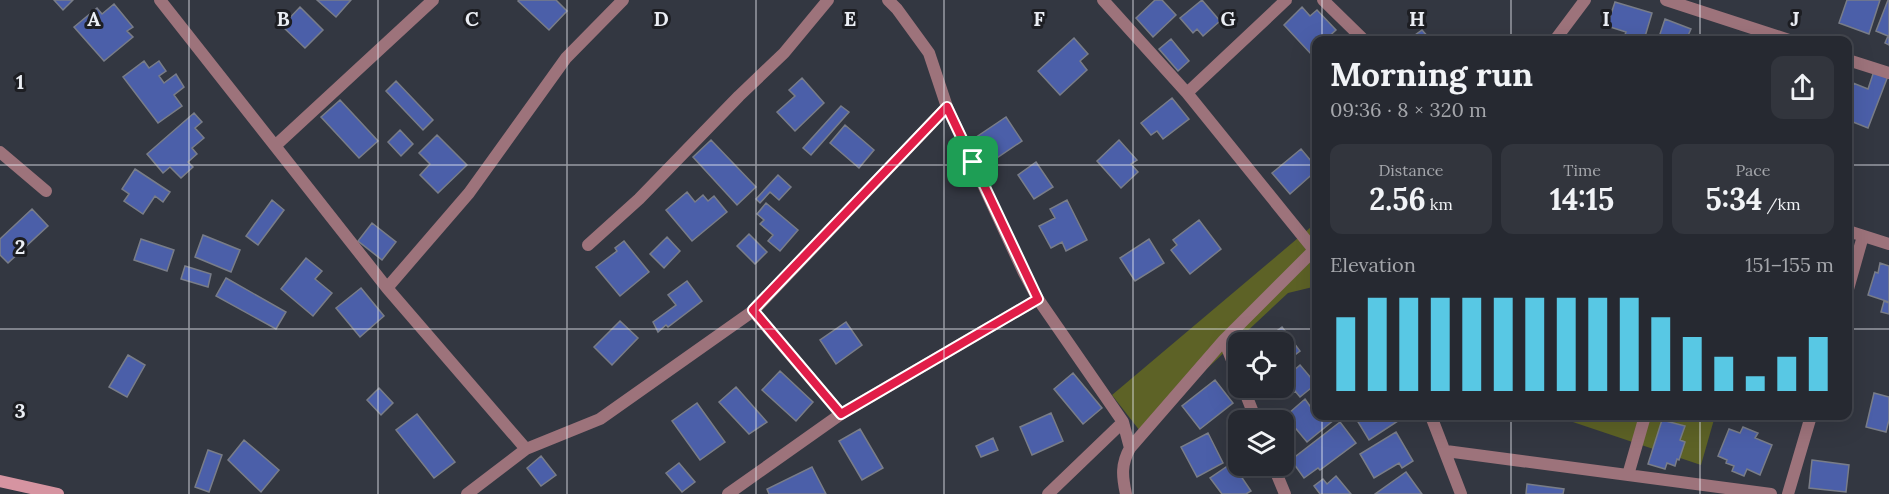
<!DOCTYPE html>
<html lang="en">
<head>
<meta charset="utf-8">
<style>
  :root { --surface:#262931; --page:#32353d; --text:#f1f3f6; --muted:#a4a6ab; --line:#42454d; --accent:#58c8e4 }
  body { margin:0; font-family:Lora,serif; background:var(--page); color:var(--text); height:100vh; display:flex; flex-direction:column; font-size:22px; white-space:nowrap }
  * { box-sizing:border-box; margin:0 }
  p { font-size:20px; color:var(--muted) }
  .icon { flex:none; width:33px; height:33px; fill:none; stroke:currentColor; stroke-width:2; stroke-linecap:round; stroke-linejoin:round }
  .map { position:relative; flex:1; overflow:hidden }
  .drawer { position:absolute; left:1312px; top:36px; width:540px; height:384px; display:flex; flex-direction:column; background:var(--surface); border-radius:12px; box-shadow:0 6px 24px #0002,0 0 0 2px var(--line) }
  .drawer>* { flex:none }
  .buttons { position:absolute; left:1228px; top:332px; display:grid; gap:12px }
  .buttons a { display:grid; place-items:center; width:66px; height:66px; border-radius:12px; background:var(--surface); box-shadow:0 6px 24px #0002,0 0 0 2px var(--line); font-size:30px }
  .pin { position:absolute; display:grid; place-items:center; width:51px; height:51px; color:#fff; margin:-26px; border-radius:12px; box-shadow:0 3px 9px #0006 }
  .round { display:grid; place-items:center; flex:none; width:63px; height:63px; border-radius:12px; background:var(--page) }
  .headline { display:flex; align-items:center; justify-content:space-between; height:102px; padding:0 18px }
  h1 { font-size:33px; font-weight:700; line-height:45px }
  .metrics { display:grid; grid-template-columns:repeat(3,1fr); gap:9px; height:102px; padding:6px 18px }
  .metrics div { display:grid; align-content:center; border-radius:12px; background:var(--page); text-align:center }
  .metrics b { font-size:30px; font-weight:700 }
  .metrics small { font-size:16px; font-weight:400 }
  .metrics p { font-size:16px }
  .chart { height:168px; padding:12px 18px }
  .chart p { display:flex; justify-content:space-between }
  .chart svg { width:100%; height:108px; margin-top:6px; stroke:var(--accent); stroke-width:6 }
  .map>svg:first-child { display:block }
  .green { fill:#5d6226 }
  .building { fill:#4b5fa9; stroke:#797d88; stroke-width:1.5 }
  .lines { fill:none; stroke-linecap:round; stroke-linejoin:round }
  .street { stroke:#9d737b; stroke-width:12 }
  .secondary { stroke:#d694a1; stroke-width:12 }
  .route-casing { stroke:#fff; stroke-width:12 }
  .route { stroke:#e11d48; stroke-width:8 }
  .grid { fill:none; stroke:#ebeef4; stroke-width:1.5; stroke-opacity:0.55 }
  .grid-label { font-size:20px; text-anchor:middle; font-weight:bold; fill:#ebeef4; stroke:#1d1e23; stroke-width:6; stroke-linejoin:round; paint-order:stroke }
</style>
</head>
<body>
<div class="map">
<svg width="1889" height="494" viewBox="0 0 1889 494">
  <rect width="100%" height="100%" fill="#333741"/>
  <!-- green -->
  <path class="green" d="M1317 222V286L1288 293 1140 431 1112 395Z
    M1555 416H1715L1701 465Z"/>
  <!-- building -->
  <path class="building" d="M54 0H73L63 10Z
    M317 0H351L336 17Z
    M519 0H556L567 11 549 30 518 1Z
    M1155 0H1162L1176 15 1153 37 1136 18Z
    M1202 0 1220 21 1203 36 1197 29 1193 33 1180 18Z
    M1847 0H1880L1869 34 1839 23Z
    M1888 0H1889V45L1885 43 1888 36 1876 31Z
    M1615 2 1652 13 1644 40H1623L1626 32 1607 26Z
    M114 4 133 27 127 31 133 37 104 61 74 27 97 8 102 14Z
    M300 7 323 30 305 48 282 26Z
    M1302 7 1310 16 1317 10 1336 30 1325 40H1317V48L1311 54 1284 25Z
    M1665 19 1691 29 1686 40H1658Z
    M1422 30 1431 40H1408Z
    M1074 38 1088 54 1080 61 1087 70 1060 95 1038 71Z
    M1171 39 1189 61 1178 71 1159 49Z
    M144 61 149 68 159 61 166 71 159 76 164 83 176 74 184 87 174 95 182 106 158 123 123 77Z
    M1874 71 1888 76 1868 128 1848 120V96L1853 83 1868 89Z
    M802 78 824 103 795 131 777 112 795 96 789 90Z
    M396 81 433 120 423 130 386 91Z
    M1172 98 1189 119 1163 139 1157 131 1151 135 1141 123Z
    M340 100 378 141 359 158 321 117Z
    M841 106 849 112 811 155 803 148Z
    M194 113 202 122 195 128 204 138 192 148 197 154 188 162 193 167 181 178 170 167 163 173 147 154Z
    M1006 117 1022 141 985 166 969 142Z
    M845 125 874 150 859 168 830 143Z
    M400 130 413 144 401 156 388 142Z
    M437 135 467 165 438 193 420 175 430 164 419 153Z
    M711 140 756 187 737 205 693 157Z
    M1119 140 1137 160 1131 164 1138 172 1121 188 1097 161Z
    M1301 149 1317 168V170L1290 194 1272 173Z
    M1036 162 1053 187 1034 199 1018 175Z
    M135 169 170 192 163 202 155 196 143 214 124 201 129 194 122 189Z
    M778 175 791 187 779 200 770 192 760 203 756 199Z
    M687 192 695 202 703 195 708 201 714 196 727 212 692 241 666 210Z
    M272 200 284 210 258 245 246 236Z
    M1067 200 1087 240 1066 251 1062 242 1051 248 1039 226 1055 218 1050 209Z
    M766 203 798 230 780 251 768 241 773 235 760 224 764 220 757 214Z
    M32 209 48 226 8 263 0 255V239Z
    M1199 220 1221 249 1190 274 1171 250 1177 245 1173 240Z
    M372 223 396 242 382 260 358 241Z
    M749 234 767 252 755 264 737 246Z
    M203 235 240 250 231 272 195 257Z
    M667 237 680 251 664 268 650 254Z
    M141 239 174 250 167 271 134 260Z
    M1149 239 1164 263 1135 281 1120 258Z
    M624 241 649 272 620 296 596 267 617 251 615 248Z
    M306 258 322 271 315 279 332 293 313 316 281 289Z
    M1880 263 1889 266V302L1868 295 1875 272 1878 273Z
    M185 266 211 274 208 287 181 279Z
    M226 278 286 312 276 329 216 296Z
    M687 281 702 301 668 327 666 325 658 332 653 322 676 305 668 295Z
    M361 288 384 316 360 337 336 308Z
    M1884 301 1889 303V314L1881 312Z
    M620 321 638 338 612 365 594 347Z
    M846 322 862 345 836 364 820 340Z
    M1282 327 1300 351 1284 363V342H1262Z
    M128 355 145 365 127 397 109 387Z
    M1300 365 1316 384 1300 397 1295 391 1290 395 1283 387 1284 369 1287 366 1292 372Z
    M780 371 813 402 796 421 762 390Z
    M1073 373 1102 408 1083 424 1054 389Z
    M1215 380 1233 403 1200 429 1182 406Z
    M736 387 767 422 749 434 719 402Z
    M379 388 393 403 381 415 367 400Z
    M1874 393 1889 397V420L1886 432 1866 427Z
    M1305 399 1317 416H1330L1334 420 1307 442 1292 424 1295 421 1289 413Z
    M697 403 725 442 700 460 672 421Z
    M1051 413 1063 441 1032 455 1020 427Z
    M417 414 455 462 434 478 396 430Z
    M1358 416H1399L1401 419 1369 440 1355 417Z
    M1662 420 1685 426 1680 440 1685 442 1679 460 1677 459 1675 466 1667 463 1665 469 1648 464Z
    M1340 422 1356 443 1320 470 1318 468 1304 478 1291 460Z
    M1743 427 1758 433 1755 438 1772 445 1760 475 1747 469 1744 476 1732 471 1734 466 1726 463 1727 460 1718 456 1729 429 1740 433Z
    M860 429 883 468 862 480 839 441Z
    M1396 432 1413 461 1402 468 1399 463 1374 478 1360 454Z
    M1208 433 1223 463 1197 477 1181 447Z
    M993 438 998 450 981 457 976 446Z
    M244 440 279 470 261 492 228 460Z
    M208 450 222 455 209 492 195 487Z
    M541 456 556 475 541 486 527 468Z
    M1812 460 1849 465 1846 492 1809 488Z
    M679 463 695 482 682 492 666 473Z
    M1232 463 1251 491 1246 494H1222L1210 478Z
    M812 467 826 494H769L767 489Z
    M1406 472 1422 494H1375Z
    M1336 476 1351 494H1320L1314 486 1323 479 1327 484Z
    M1527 484 1564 489 1563 494H1526Z"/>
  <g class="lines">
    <!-- street -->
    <path class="street" d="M160 0 387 288 526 449
      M888 0 897 9 929 53 947 107 1024 273 1038 299 1123 422 1130 448C1121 464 1122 476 1126 494
      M1103 0 1187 93 1314 250H1317
      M1323 0 1364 40
      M1666 0 1789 40
      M1555 40 1585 0
      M1848 60 1889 73
      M1187 93 1286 0
      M275 146 433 0
      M0 152 46 191
      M1848 231 1889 244
      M588 245 639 199 739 96 784 53 828 0
      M387 288 469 193 566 58 623 0
      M1848 289 1863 236
      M1224 340 1239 378
      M1243 387 1256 420
      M841 414 1038 299
      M1431 416 1461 494
      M1130 448 1224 340 1314 250
      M1446 451 1771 494
      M1273 465 1285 494
      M1628 475 1645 416
      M467 494 526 449 600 419 753 311 947 107
      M728 494 841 414 753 311
      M1048 494 1123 422
      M1788 494 1811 416"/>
    <!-- secondary -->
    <path class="secondary" d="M0 481 58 494"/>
  </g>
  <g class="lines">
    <!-- route casing -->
    <g class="route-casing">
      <path id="route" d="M947 107 1038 299 841 414 753 310Z"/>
    </g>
    <!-- route -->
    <use href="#route" class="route"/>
  </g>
  <!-- grid -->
  <path class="grid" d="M189 0V494M378 0V494M567 0V494M756 0V494M944 0V494M1133 0V494M1322 0V40M1511 0V40M1700 0V40M0 165H1317M1848 165H1889M0 329H1317M1848 329H1889M1322 416V494M1511 416V494M1700 416V494"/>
  <g class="grid-label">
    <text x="94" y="26">A</text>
    <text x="283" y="26">B</text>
    <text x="472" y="26">C</text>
    <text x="661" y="26">D</text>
    <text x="850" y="26">E</text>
    <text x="1039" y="26">F</text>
    <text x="1228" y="26">G</text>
    <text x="1417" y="26">H</text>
    <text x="1606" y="26">I</text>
    <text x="1795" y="26">J</text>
    <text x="20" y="89">1</text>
    <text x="20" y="254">2</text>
    <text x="20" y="418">3</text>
  </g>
</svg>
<div class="buttons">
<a><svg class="icon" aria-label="locate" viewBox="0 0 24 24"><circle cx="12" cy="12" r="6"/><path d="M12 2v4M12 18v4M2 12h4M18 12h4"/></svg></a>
<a><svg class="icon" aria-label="layers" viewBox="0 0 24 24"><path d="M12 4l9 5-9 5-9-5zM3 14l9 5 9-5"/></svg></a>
</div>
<div class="pin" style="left:973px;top:162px;background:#1e9e55"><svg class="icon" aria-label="arrive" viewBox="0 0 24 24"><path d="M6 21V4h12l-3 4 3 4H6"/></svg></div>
<section class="drawer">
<div class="headline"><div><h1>Morning run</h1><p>09:36 · 8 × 320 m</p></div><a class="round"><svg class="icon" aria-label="share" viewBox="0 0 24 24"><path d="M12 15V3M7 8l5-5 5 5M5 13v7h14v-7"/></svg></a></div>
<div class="metrics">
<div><p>Distance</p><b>2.56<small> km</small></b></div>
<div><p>Time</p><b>14:15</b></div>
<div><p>Pace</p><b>5:34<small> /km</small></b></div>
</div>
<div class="chart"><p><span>Elevation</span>151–155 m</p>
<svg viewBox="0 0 160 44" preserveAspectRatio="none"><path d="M5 44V14M15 44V6M25 44V6M35 44V6M45 44V6M55 44V6M65 44V6M75 44V6M85 44V6M95 44V6M105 44V14M115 44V22M125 44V30M135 44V38M145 44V30M155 44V22"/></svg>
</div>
</section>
</div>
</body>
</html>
